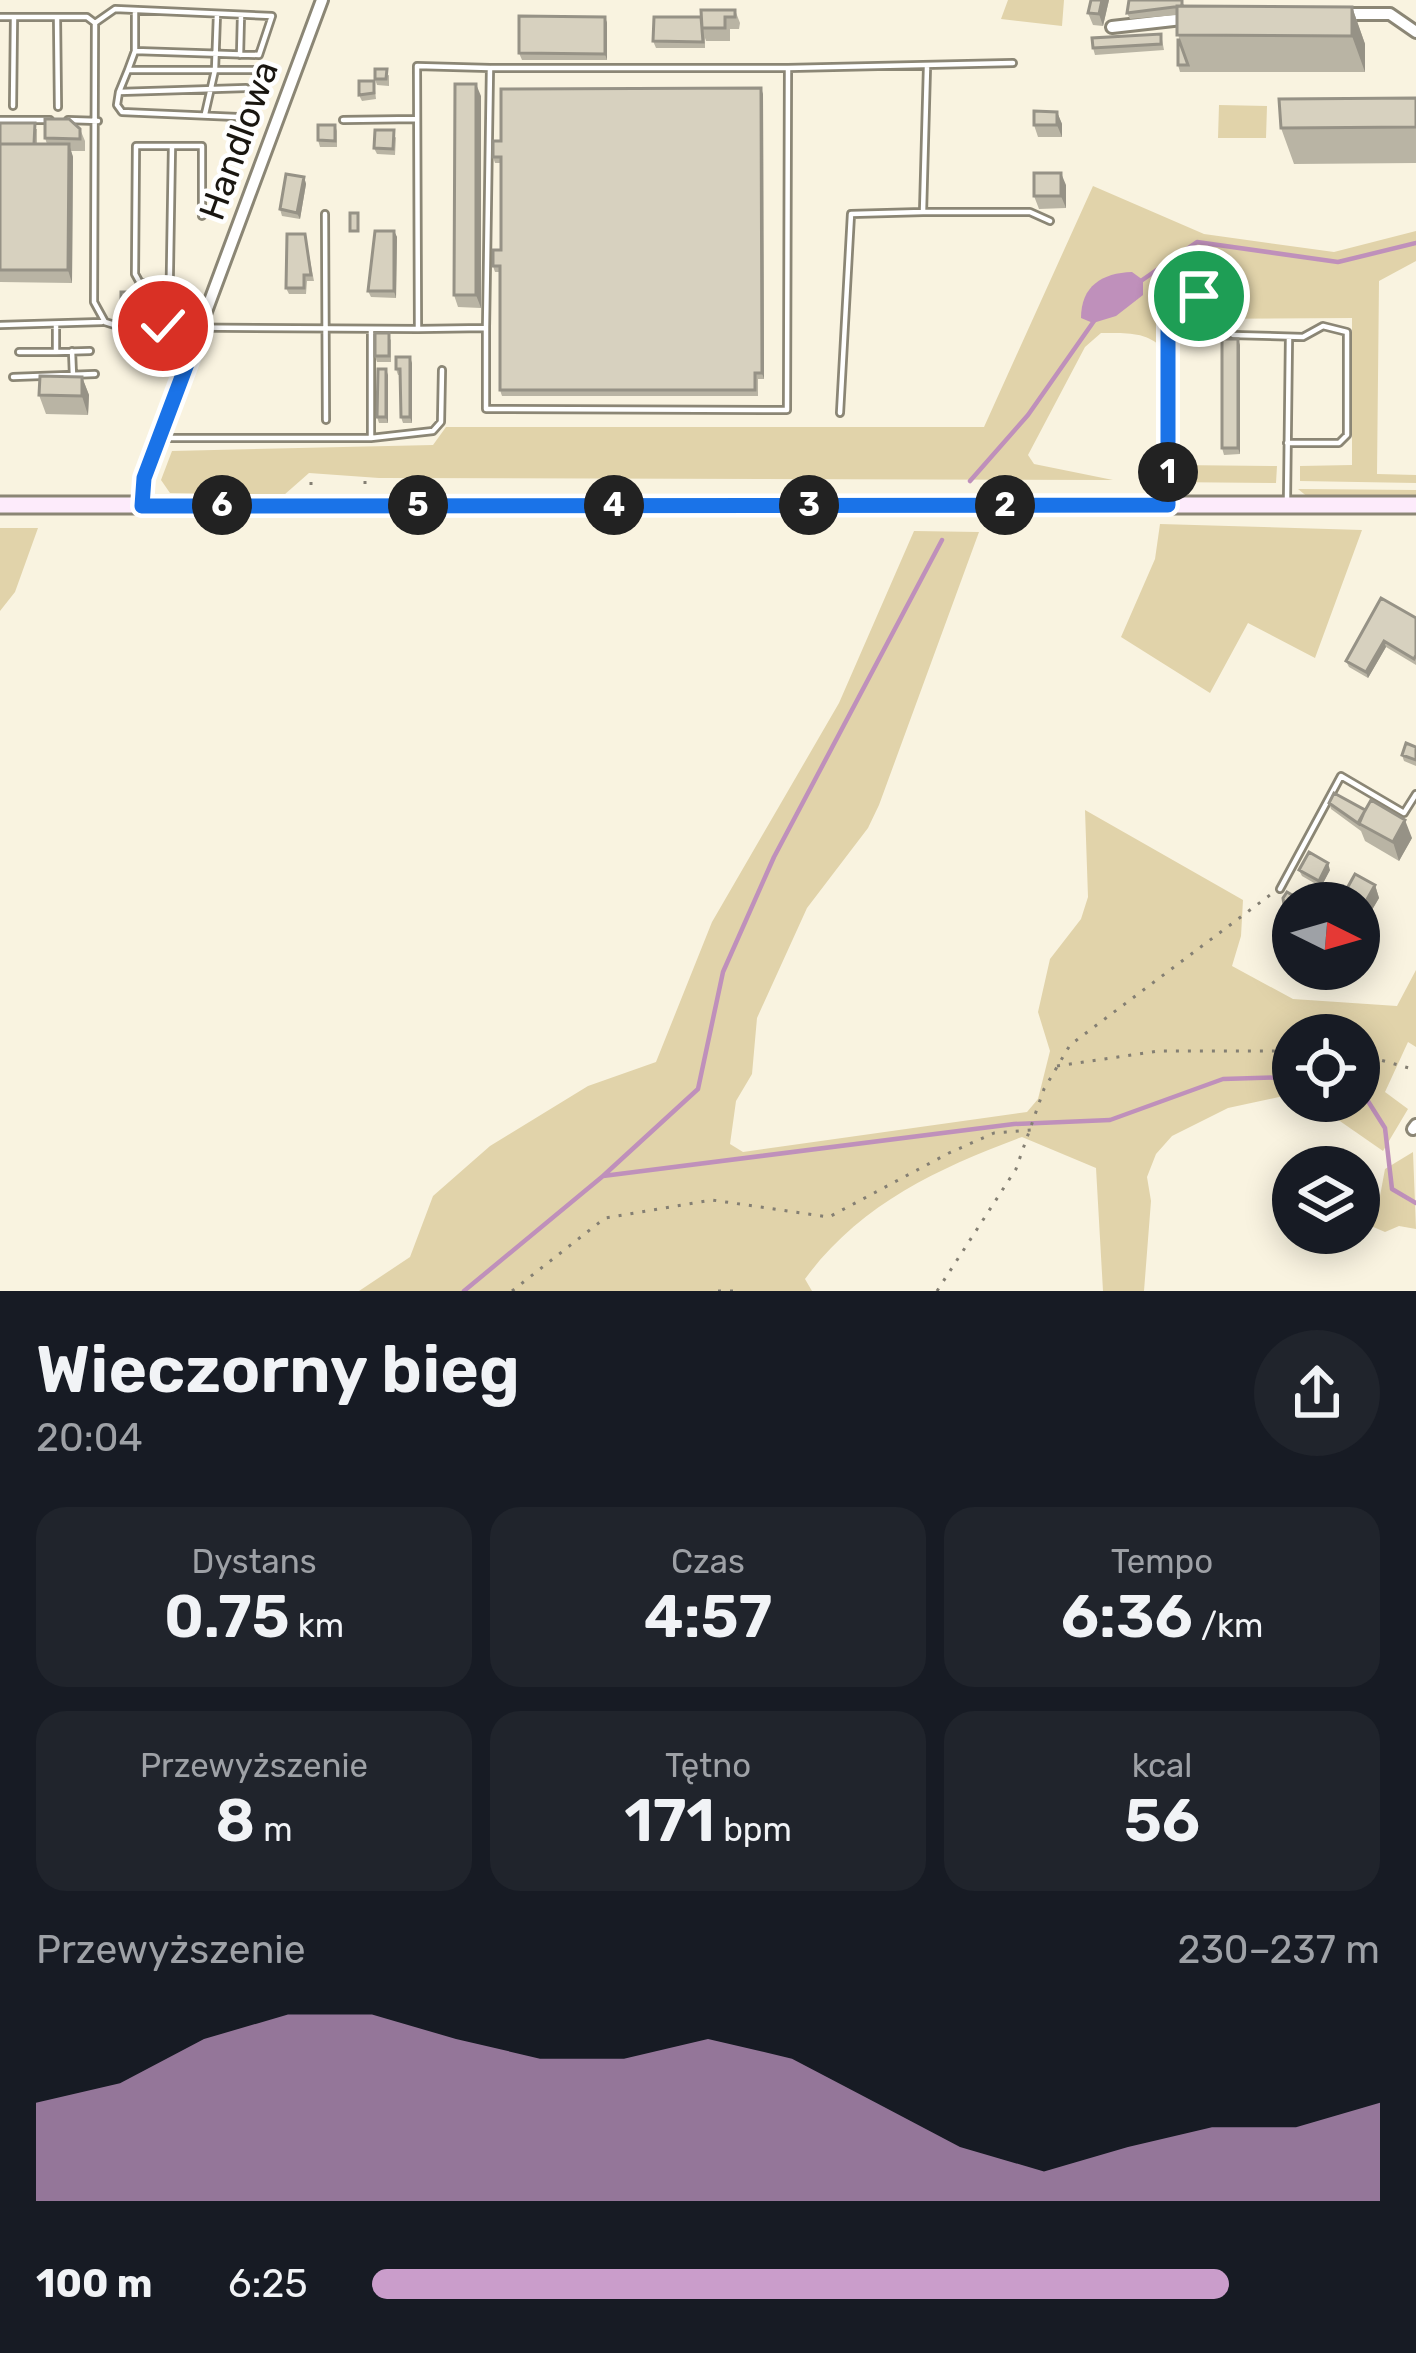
<!DOCTYPE html>
<html lang="pl">
<head>
<meta charset="utf-8">
<style>
  :root { --surface:#171b24; --page:#20242c; --text:#f1f3f6; --muted:#9ea1a6; --accent:#ca9dcb }
  body { margin:0; font-family:Rubik,sans-serif; background:var(--page); color:var(--text); height:100vh; display:flex; flex-direction:column; font-size:45px; white-space:nowrap }
  * { box-sizing:border-box; margin:0 }
  p { font-size:39px; color:var(--muted) }
  .icon { flex:none; width:66px; height:66px; fill:none; stroke:currentColor; stroke-width:2; stroke-linecap:round; stroke-linejoin:round }
  .map { position:relative; height:1291px; overflow:hidden }
  .side { display:flex; flex-direction:column; background:var(--surface); flex:1 }
  .side>* { flex:none }
  .needle { width:78px; rotate:95deg }
  .fabs { position:absolute; left:1272px; top:882px; display:grid; gap:24px }
  .fabs a { display:grid; place-items:center; width:108px; height:108px; border-radius:50%; background:var(--surface); box-shadow:0 6px 30px #0003; font-size:60px }
  .pin { position:absolute; display:grid; place-items:center; width:102px; height:102px; color:#fff; margin:-51px; border:6px solid #fff; border-radius:50%; box-shadow:0 3px 12px #0007 }
  .km { position:absolute; width:60px; height:60px; margin:-30px; border-radius:50%; background:#222; color:#fff; font-size:33px; line-height:60px; text-align:center }
  .round { display:grid; place-items:center; flex:none; width:126px; height:126px; border-radius:63px; background:var(--page) }
  .head { display:flex; align-items:center; justify-content:space-between; height:204px; padding:0 36px }
  h1 { font-size:66px; font-weight:600; line-height:90px }
  .stats { display:grid; grid-template-columns:repeat(3,1fr); gap:18px; height:204px; padding:12px 36px }
  .stats div { display:grid; align-content:center; border-radius:30px; background:var(--page); text-align:center }
  .stats b { font-size:60px; font-weight:600 }
  .stats small { font-size:33px; font-weight:400 }
  .stats p { font-size:33px }
  .chart { height:336px; padding:24px 36px }
  .chart p { display:flex; justify-content:space-between }
  .chart svg { width:100%; height:216px; margin-top:12px; fill:var(--accent); opacity:.7 }
  ul { padding:0 36px; list-style:none; font-size:39px }
  li { display:grid; grid-template-columns:192px 144px 1fr; align-items:center; height:90px }
  li i { height:30px; border-radius:15px; background:var(--accent) }
  .map>svg:first-child { display:block }
  .green { fill:#e1d3aa }
  .water { fill:#bf90bb }
  .lines { fill:none; stroke-linecap:round; stroke-linejoin:round }
  .stream { stroke:#bf90bb; stroke-width:4.5 }
  .lane-casing { stroke:#8b8675; stroke-width:10 }
  .street-casing { stroke:#8b8675; stroke-width:16 }
  .secondary-casing { stroke:#8b8675; stroke-width:21 }
  .path { stroke:#847f73; stroke-width:3; stroke-dasharray:3 9; stroke-linecap:butt }
  .lane { stroke:#fff; stroke-width:4.5 }
  .street { stroke:#fff; stroke-width:10 }
  .secondary { stroke:#fdebfb; stroke-width:15 }
  .wall { fill:#b9b4a4 }
  .shaded-wall { fill:#969286 }
  .building { fill:#d7d1bf; stroke:#969286; stroke-width:3 }
  .route-casing { stroke:#fff; stroke-width:24 }
  .route { stroke:#1a73e8; stroke-width:15 }
  .labels { text-anchor:middle; stroke-width:9; stroke-linejoin:round; paint-order:stroke }
  .street-label { font-size:36px; fill:#191610; stroke:#fff }
</style>
</head>
<body>
<div class="map">
<svg width="1416" height="1291" viewBox="0 0 1416 1291">
  <rect width="100%" height="100%" fill="#f9f3e0"/>
  <!-- green -->
  <path class="green" d="M1008 0H1064L1062 26 1001 19Z
    M1219 105 1267 106 1266 138H1218Z
    M1093 186 1204 234 1334 252 1416 231V261L1379 281 1377 474 1416 475V483L1300 481V466L1352 465V318L1177 319 1176 465 1277 466 1276 483 1164 482 1162 348C1147 331 1123 333 1101 333L1085 347 1028 455 1034 464 1113 480 379 478 309 473 284 495 170 493 161 480 172 451 433 445 446 427H984Z
    M1298 489 1416 490V498H1309Z
    M1160 524 1362 530 1315 658 1248 623 1210 693 1121 637 1155 559Z
    M0 528H38L15 592 0 611Z
    M914 531 979 532 879 805 868 828 807 908 757 1018 752 1074 736 1101 730 1144 743 1152 1027 1112 1038 1099 1050 1051 1038 1012 1050 959 1081 919 1088 897 1085 810 1243 900 1241 936 1232 966 1293 999 1397 1006 1416 970V1047L1408 1042 1385 1092 1408 1109 1383 1151 1311 1101H1359V1035H1293V1094L1228 1108 1172 1136 1156 1154 1147 1177 1151 1201 1144 1291H1103L1096 1168 1022 1137C938 1168 859 1205 805 1279L812 1291H359L410 1257 433 1196 490 1146 588 1086 656 1062 712 922 839 703Z
    M1413 1152 1416 1229 1399 1226 1385 1232 1371 1226 1368 1217 1380 1196 1385 1169Z"/>
  <!-- water -->
  <path class="water" d="M1132 272 1143 280V295L1116 316 1093 323 1081 318C1081 286 1102 273 1132 272Z"/>
  <g class="lines">
    <!-- stream -->
    <path class="stream" d="M1138 283 1197 242 1338 262 1416 243
      M970 481 1028 415 1094 321
      M1359 1087 1385 1128 1392 1189 1416 1203
      M603 1176 698 1089 723 972 774 857 942 540
      M464 1291 603 1176 1014 1124 1110 1120 1223 1079 1293 1077"/>
    <!-- lane casing -->
    <g class="lane-casing">
      <path id="lane" d="M0 17H87L95 23 94 302 105 322 121 327 418 329 417 66 490 68 486 328 418 329
        M57 17 58 107
        M95 23 115 9 272 16 259 55 135 51V10
        M135 51 128 70H256
        M240 55 241 15
        M927 67 923 212H1030L1050 221
        M788 68 1013 63
        M128 70 119 92 246 88
        M119 92 117 105 122 112 237 117
        M13 106 14 17
        M205 114 215 70 217 14
        M0 120H50
        M68 120 98 121
        M343 120 417 119
        M172 146H202V216
        M325 214 326 420
        M56 324V352L90 351
        M0 325 102 322
        M169 326 172 146H136L135 274 140 283H170
        M486 328V409L787 410 788 68H491
        M1233 335 1303 337 1323 326 1347 332V435L1339 443H1287
        M72 351 73 376
        M19 352H56
        M13 377 95 374
        M840 413 851 214 923 212
        M159 438H371V331
        M371 438 433 431 441 422 442 370
        M1287 499 1289 337
        M1280 889 1341 776 1404 813 1416 794"/>
    </g>
    <!-- street casing -->
    <g class="street-casing">
      <path id="street" d="M1341 14H1390L1416 32
        M1112 27 1191 18
        M142 505 144 478 322 0
        M1413 1129 1416 1125"/>
    </g>
    <!-- secondary casing -->
    <g class="secondary-casing">
      <path id="secondary" d="M0 505H1416"/>
    </g>
    <!-- path -->
    <path class="path" d="M365 481V485
      M311 485V477
      M1168 491V324L1177 302 1199 296
      M1359 1054 1416 1070
      M1057 1066 1159 1051H1293
      M512 1291 605 1218 712 1200 829 1217 949 1153 994 1133 1031 1130
      M718 1291H738
      M937 1291 1016 1169 1044 1089 1070 1045 1270 895"/>
    <!-- lane -->
    <use href="#lane" class="lane"/>
    <!-- street -->
    <use href="#street" class="street"/>
    <!-- secondary -->
    <use href="#secondary" class="secondary"/>
  </g>
  <!-- wall -->
  <path class="wall" d="M1091 0H1109L1103 26 1093 25 1088 13Z
    M1129 0H1145L1184 6 1352 7 1365 44V72H1180L1178 65 1179 40 1177 15 1130 19 1127 13Z
    M735 10 740 23 739 29H730V41H706L705 38V48H656L653 41 701 17Z
    M605 17 607 23V60H522L519 53Z
    M1161 34 1164 50 1095 55 1093 48Z
    M389 75V86L377 85 375 79Z
    M374 81 376 99 362 101 359 95Z
    M763 94 764 379H758V396H502L500 390V272H495L493 266 501 250V163H495L493 157 501 141Z
    M481 96V308L458 307 454 295Z
    M1416 98V163L1294 164 1281 128Z
    M1057 112 1062 124V137H1038L1034 125Z
    M0 123 37 129V144H47L45 138 80 129 85 141V151H71L73 157 72 283 0 282Z
    M335 125 337 131V147H320L318 140Z
    M396 137 395 155 377 154 374 148Z
    M304 177 306 184 300 219 282 216 280 209Z
    M1066 185V208L1039 209 1034 196Z
    M394 231 397 237 396 298 371 297 368 291Z
    M305 234 314 281H307L306 294H289L286 288Z
    M141 299 140 317H123L121 311Z
    M391 339V362H377L375 356Z
    M1240 345V454L1224 455 1222 448Z
    M412 363V423H403L401 417 400 375H398L396 369Z
    M388 375V423H379L377 417Z
    M82 377 89 395 88 415 46 414 39 395Z
    M1416 618V665L1386 647 1368 678 1349 667 1346 661Z
    M1416 747V766L1404 761 1402 755Z
    M1329 803 1412 838 1399 861 1365 841 1361 831 1331 809Z
    M1299 870H1330L1321 887 1302 876Z
    M1375 885 1379 898 1369 915 1359 909V903H1350L1345 892Z"/>
  <!-- shaded-wall -->
  <path class="shaded-wall" d="M1102 0H1109L1103 26 1099 14Z
    M1352 7 1365 44V72L1352 36Z
    M605 17 607 23V60L605 54Z
    M476 84 481 96V308L476 295Z
    M761 88 763 94 764 379 762 373Z
    M1057 112 1062 124V137L1057 125Z
    M69 144 73 157 72 283 68 270Z
    M1061 173 1066 185V208L1061 196Z
    M304 177 306 184 300 219 297 213Z
    M394 231 397 237 396 298 394 291Z
    M1238 339 1240 345V454L1238 448Z
    M410 357 412 363V423L410 417Z
    M386 369 388 375V423L386 417Z
    M82 377 89 395 88 415 82 396Z
    M1384 641 1386 647 1368 678 1366 672Z
    M1405 820 1412 838 1399 861 1393 842Z
    M1328 863 1330 870 1321 887 1319 881Z
    M1375 885 1379 898 1369 915 1365 903Z"/>
  <!-- building -->
  <path class="building" d="M1091 0H1102L1099 14 1088 13Z
    M1129 0H1182V6L1127 13Z
    M1177 6 1352 7V36L1177 35Z
    M701 10H735V17H725V28H702Z
    M519 16 605 17V54L519 53Z
    M654 17H701L703 42 653 41Z
    M1161 34V44L1093 48 1092 38Z
    M1178 40H1179L1188 65H1178Z
    M375 69H387L386 79H375Z
    M359 81H374V93L359 95Z
    M455 84H476V295H454Z
    M761 88 762 373H755V390H500V266H493V250H501V157H493V141H501V89Z
    M1416 98V127L1281 128 1279 99Z
    M1034 111 1057 112V125H1034Z
    M45 119H69L80 129V139L45 138Z
    M0 123H35L34 144H0Z
    M318 125H335V141L318 140Z
    M375 130H394L393 149 374 148Z
    M0 144H69L68 270H0Z
    M1034 173H1061V196H1034Z
    M286 174 304 177 297 213 280 209Z
    M350 213H358V231H350Z
    M375 231H394V291H368Z
    M287 234H305L311 275H304V288H286Z
    M121 292H138V311H121Z
    M375 333H389V356H375Z
    M1222 339H1238V448H1222Z
    M396 357H410V417H401L400 369H396Z
    M378 369H386V417H377Z
    M40 376 82 377V396L39 395Z
    M1381 598 1416 618V655L1414 659 1384 641 1366 672 1346 661Z
    M1406 743 1416 747V760L1402 755Z
    M1334 793 1365 810 1359 824 1329 803Z
    M1371 800 1405 820 1393 842 1358 823Z
    M1309 852 1328 863 1319 881 1299 870Z
    M1355 874 1375 885 1365 903 1345 892Z
    M1287 892 1306 903H1293V910L1284 905 1283 898Z"/>
  <g class="lines">
    <!-- route casing -->
    <g class="route-casing">
      <path id="route" d="M163 326 200 329 144 478 142 506 1168 505V324L1177 302 1199 296"/>
    </g>
    <!-- route -->
    <use href="#route" class="route"/>
  </g>
  <g class="labels">
    <!-- street labels -->
    <g class="street-label">
      <text transform="translate(238 140) rotate(-70)" y="13">Handlowa</text>
    </g>
  </g>
</svg>
<div class="fabs">
<a><svg class="needle" viewBox="-14 -14 28 28"><path d="M0-13l5 13h-10z" fill="#e53935"/><path d="M0 13l5-13h-10z" fill="#9ea1a6"/></svg></a>
<a><svg class="icon" aria-label="locate" viewBox="0 0 24 24"><circle cx="12" cy="12" r="6"/><path d="M12 2v4M12 18v4M2 12h4M18 12h4"/></svg></a>
<a><svg class="icon" aria-label="layers" viewBox="0 0 24 24"><path d="M12 4l9 5-9 5-9-5zM3 14l9 5 9-5"/></svg></a>
</div>
<div class="pin" style="left:1199px;top:296px;background:#1e9e55"><svg class="icon" aria-label="arrive" viewBox="0 0 24 24"><path d="M6 21V4h12l-3 4 3 4H6"/></svg></div>
<div class="pin" style="left:163px;top:326px;background:#d93025"><svg class="icon" aria-label="check" viewBox="0 0 24 24"><path d="M5 12l5 5 9-10"/></svg></div>
<b class="km" style="left:1168px;top:472px">1</b>
<b class="km" style="left:1005px;top:505px">2</b>
<b class="km" style="left:809px;top:505px">3</b>
<b class="km" style="left:614px;top:505px">4</b>
<b class="km" style="left:418px;top:505px">5</b>
<b class="km" style="left:222px;top:505px">6</b>
</div>
<section class="side">
<div class="head"><div><h1>Wieczorny bieg</h1><p>20:04</p></div><a class="round"><svg class="icon" aria-label="share" viewBox="0 0 24 24"><path d="M12 15V3M7 8l5-5 5 5M5 13v7h14v-7"/></svg></a></div>
<div class="stats">
<div><p>Dystans</p><b>0.75<small> km</small></b></div>
<div><p>Czas</p><b>4:57</b></div>
<div><p>Tempo</p><b>6:36<small> /km</small></b></div>
</div>
<div class="stats">
<div><p>Przewyższenie</p><b>8<small> m</small></b></div>
<div><p>Tętno</p><b>171<small> bpm</small></b></div>
<div><p>kcal</p><b>56</b></div>
</div>
<div class="chart"><p><span>Przewyższenie</span>230–237 m</p>
<svg viewBox="0 0 160 44" preserveAspectRatio="none"><path d="M0 44V24L10 20L20 11L30 6L40 6L50 11L60 15L70 15L80 11L90 15L100 24L110 33L120 38L130 33L140 29L150 29L160 24V44z"/></svg>
</div>
<ul>
<li><b>100 m</b>6:25<i style="width:85%"></i></li>
</ul>
</section>
</body>
</html>
